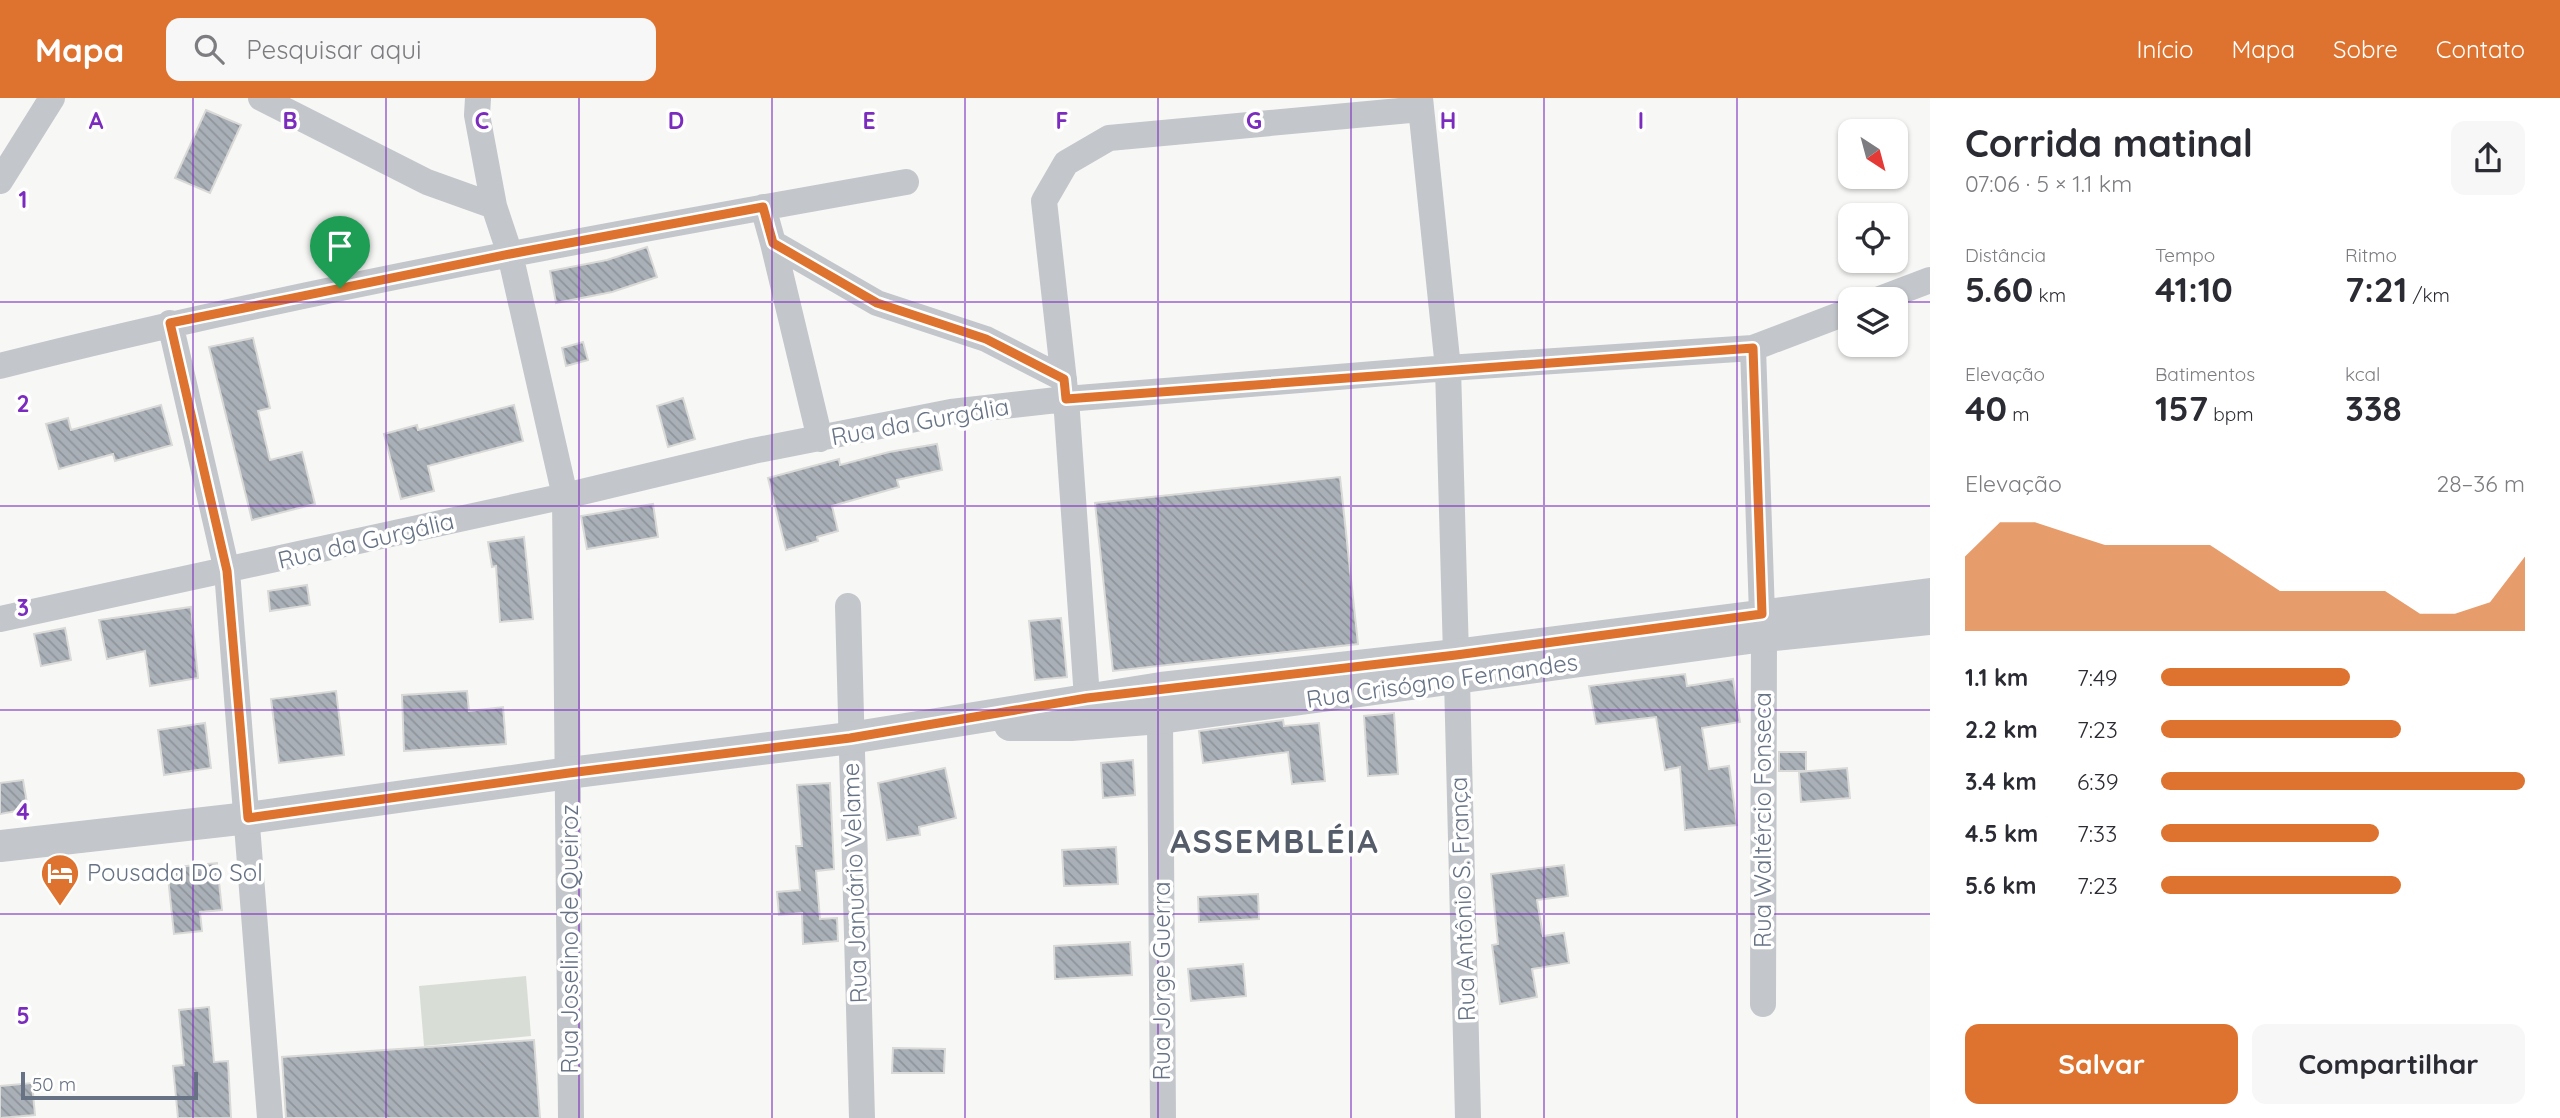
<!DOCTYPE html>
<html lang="pt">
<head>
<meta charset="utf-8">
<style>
  :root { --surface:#fff; --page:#f7f7f7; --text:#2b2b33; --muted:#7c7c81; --accent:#dd732f }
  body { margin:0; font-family:Quicksand,sans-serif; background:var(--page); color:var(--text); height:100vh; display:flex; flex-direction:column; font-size:26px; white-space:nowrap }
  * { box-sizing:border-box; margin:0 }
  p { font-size:23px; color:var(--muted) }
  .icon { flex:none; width:38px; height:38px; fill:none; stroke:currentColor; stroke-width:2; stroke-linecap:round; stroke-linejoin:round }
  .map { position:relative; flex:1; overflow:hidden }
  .details { display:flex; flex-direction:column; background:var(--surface); width:630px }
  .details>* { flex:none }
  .needle { width:46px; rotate:144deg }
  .tools { position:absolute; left:1838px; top:21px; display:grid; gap:14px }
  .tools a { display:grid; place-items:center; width:70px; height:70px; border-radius:14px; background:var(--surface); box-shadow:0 2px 5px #0004; font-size:35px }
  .scale { position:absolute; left:21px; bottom:18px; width:177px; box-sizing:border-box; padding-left:7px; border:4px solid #677385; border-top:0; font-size:19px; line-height:24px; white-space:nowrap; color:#677385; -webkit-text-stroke:5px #fff; paint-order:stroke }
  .pin { position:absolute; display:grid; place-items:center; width:60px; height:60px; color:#fff; margin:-72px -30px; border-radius:50% 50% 50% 0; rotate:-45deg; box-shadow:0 0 7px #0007 }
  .pin .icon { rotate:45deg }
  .round { display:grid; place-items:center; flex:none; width:74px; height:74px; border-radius:14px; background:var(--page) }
  .summary { display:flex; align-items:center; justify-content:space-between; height:119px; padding:0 35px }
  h1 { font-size:38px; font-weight:700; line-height:52px }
  .figures { display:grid; grid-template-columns:repeat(3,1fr); gap:10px; height:119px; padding:7px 35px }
  .figures div { display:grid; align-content:center }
  .figures b { font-size:35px; font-weight:700 }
  .figures small { font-size:19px; font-weight:400 }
  .figures p { font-size:19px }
  .chart { height:196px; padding:14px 35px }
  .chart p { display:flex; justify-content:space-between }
  .chart svg { width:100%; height:126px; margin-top:7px; fill:var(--accent); opacity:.7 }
  .cta { display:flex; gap:14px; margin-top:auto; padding:14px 35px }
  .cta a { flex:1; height:80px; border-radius:14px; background:var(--accent); color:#fff; font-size:28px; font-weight:700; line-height:80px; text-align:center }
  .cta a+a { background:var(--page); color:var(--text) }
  ul { padding:0 35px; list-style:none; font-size:23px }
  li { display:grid; grid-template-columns:112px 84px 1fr; align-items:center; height:52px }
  li i { height:18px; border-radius:9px; background:var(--accent) }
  header { display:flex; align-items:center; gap:42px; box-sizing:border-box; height:98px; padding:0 35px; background:var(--accent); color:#fff }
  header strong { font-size:33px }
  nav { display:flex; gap:38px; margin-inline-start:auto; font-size:24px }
  .search { width:490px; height:63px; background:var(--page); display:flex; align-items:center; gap:18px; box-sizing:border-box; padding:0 24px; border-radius:14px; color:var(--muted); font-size:26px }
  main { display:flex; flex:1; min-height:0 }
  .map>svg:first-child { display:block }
  .park { fill:#d8ded6 }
  .building { fill:url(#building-back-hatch); stroke:#d9d9d7; stroke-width:2 }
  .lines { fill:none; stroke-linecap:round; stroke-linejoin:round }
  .minor { stroke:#c3c6ca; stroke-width:26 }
  .tertiary { stroke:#c3c6ca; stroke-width:32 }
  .route-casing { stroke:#fff; stroke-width:14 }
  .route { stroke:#dd732f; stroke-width:9 }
  .grid { fill:none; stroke:#7b2cbf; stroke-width:2; stroke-opacity:0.55 }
  .labels { text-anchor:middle; stroke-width:7; stroke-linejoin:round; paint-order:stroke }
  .street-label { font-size:24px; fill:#677385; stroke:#fff }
  .poi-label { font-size:24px; fill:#677385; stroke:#fff; text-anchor:start }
  .district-label { font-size:32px; font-weight:bold; letter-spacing:2px; fill:#555d6a; stroke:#fff }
  .grid-label { font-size:23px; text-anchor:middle; font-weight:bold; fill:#7b2cbf; stroke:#fff; stroke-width:7; stroke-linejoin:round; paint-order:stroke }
</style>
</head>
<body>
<header>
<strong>Mapa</strong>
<div class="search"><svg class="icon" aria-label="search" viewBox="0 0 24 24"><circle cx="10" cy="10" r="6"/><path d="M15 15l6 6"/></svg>Pesquisar aqui</div>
<nav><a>Início</a><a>Mapa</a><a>Sobre</a><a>Contato</a></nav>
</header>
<main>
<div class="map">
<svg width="1930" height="1020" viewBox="0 0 1930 1020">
  <defs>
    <pattern id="building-back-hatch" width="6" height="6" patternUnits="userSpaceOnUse" patternTransform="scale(1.75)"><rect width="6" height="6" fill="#aab0b7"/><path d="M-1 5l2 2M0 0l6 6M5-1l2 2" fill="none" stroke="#8e949a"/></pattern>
  </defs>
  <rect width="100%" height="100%" fill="#f7f7f5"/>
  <!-- park -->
  <path class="park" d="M526 878 531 938 424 948 419 888Z"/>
  <!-- building -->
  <path class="building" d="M206 12 241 27 210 95 175 80Z
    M647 149 657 179 612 194 556 205 550 173 607 162Z
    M253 240 270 310 258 313 270 362 302 354 315 406 252 422 209 249Z
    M583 244 588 262 566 268 562 250Z
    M683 300 695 341 668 349 657 308Z
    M161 307 172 347 115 363 113 356 59 371 46 326 68 320 71 332Z
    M514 307 523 343 428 368 434 393 401 401 384 336 417 327 418 332Z
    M937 346 942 372 897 382 899 389 832 408 838 433 817 439 818 443 786 452 768 380 839 361 840 367 889 354Z
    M1340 379 1358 546 1113 573 1095 405Z
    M653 406 658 439 587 451 581 418Z
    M524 439 533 521 500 524 496 468 492 469 488 444Z
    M307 487 310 507 270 513 268 493Z
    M191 509 198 580 150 588 145 553 107 561 99 522Z
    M1061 520 1067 579 1035 582 1029 523Z
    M65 530 71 562 41 568 34 536Z
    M1685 576 1687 588 1733 581 1740 624 1702 630 1709 671 1729 668 1737 727 1685 732 1680 669 1665 672 1656 619 1596 626 1589 588Z
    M336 593 344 657 279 665 271 601Z
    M467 593 469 613 503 609 506 646 404 653 402 597Z
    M1394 615 1398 676 1368 678 1364 618Z
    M1283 622 1284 628 1319 625 1325 683 1292 686 1288 654 1203 665 1199 633Z
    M205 625 211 670 164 677 158 632Z
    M1779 654H1806V673H1779Z
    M1133 662 1135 697 1103 700 1101 665Z
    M945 670 956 720 919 729 920 737 887 742 878 685Z
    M1847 670 1850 700 1801 704 1799 674Z
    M23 682 28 711 0 716V685Z
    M830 685 834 771 816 773 820 821 837 820 838 843 803 846 802 815 779 817 777 794 800 792 796 748H802L797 687Z
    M1116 749 1118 786 1064 788 1062 752Z
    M217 765 222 812 200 814 202 833 174 836 167 770Z
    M1564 767 1568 798 1537 802 1543 838 1564 835 1569 865 1532 871 1537 899 1500 906 1492 847 1498 846 1491 776Z
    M1258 796 1259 821 1199 824 1198 799Z
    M1130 844 1132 877 1055 881 1054 848Z
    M1243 866 1246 898 1191 903 1188 871Z
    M209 909 214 964 228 963 231 1020H178L173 968 184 967 179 912Z
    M534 942 540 1020H286L282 959Z
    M893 950 945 951 944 975H892Z
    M32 985 35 1017 0 1020V988Z"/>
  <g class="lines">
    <!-- minor -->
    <path class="minor" d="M261 0 427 84 494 108
      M478 0 477 17 494 108 510 156 565 398 571 1020
      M1420 0 1448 270 1456 557
      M0 83 52 0
      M763 109 773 145 877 205 986 241 1064 281
      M773 145 820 341
      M1880 201 1930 182
      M170 225 227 473 270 1020
      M1753 250 1762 516
      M0 268C299 192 602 138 906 84
      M848 508 862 1020
      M0 521 565 398 753 353 951 314 1066 301 1448 270 1753 250 1850 213
      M1457 582 1468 1020
      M1087 600 1066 301 1044 103 1066 65 1109 40 1421 11
      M1160 620 1163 1020
      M1763 906 1764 538"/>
    <!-- tertiary -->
    <path class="tertiary" d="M1010 627H1071L1160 620 1764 538 1930 521
      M0 748 248 720 569 675 850 640 1161 590 1456 557 1930 496"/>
  </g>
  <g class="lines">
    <!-- route casing -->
    <g class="route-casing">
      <path id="route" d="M763 109 773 145 877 205 986 241 1064 281 1066 301 1753 250 1762 516 1456 557 1087 600 850 640 569 675 248 720 227 473 170 225 510 156Z"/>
    </g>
    <!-- route -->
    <use href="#route" class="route"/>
  </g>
  <!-- grid -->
  <path class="grid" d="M193 0V1020M386 0V1020M579 0V1020M772 0V1020M965 0V1020M1158 0V1020M1351 0V1020M1544 0V1020M1737 0V1020M0 204H1850M1895 204H1930M0 408H1930M0 612H1930M0 816H1930"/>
  <!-- icons -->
  <defs>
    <g id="hotel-pin" transform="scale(2.0125)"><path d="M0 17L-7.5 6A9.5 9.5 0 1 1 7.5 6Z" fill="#dd732f" stroke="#fff"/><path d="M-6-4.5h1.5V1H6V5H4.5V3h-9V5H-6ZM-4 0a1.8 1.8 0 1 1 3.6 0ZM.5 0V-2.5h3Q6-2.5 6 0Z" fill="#fff"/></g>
  </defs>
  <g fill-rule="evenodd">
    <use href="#hotel-pin" x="60" y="775"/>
  </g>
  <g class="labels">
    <!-- street labels -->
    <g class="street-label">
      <text transform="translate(920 324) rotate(-10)" y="8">Rua da Gurgália</text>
      <text transform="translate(366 443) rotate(-13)" y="8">Rua da Gurgália</text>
      <text transform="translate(1442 583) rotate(-8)" y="8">Rua Crisógno Fernandes</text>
      <text transform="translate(1763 722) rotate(-90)" y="8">Rua Waltércio Fonseca</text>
      <text transform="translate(855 785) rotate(-92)" y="8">Rua Januário Velame</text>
      <text transform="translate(1463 801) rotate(-92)" y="8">Rua Antônio S. França</text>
      <text transform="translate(570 841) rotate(-90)" y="8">Rua Joselino de Queiroz</text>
      <text transform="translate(1162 883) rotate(-90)" y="8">Rua Jorge Guerra</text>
    </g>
    <!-- poi labels -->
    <g class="poi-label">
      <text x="87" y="783">Pousada Do Sol</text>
    </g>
    <!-- district labels -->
    <g class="district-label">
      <text x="1275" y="755">ASSEMBLÉIA</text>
    </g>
  </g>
  <g class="grid-label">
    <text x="96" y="31">A</text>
    <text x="290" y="31">B</text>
    <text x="482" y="31">C</text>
    <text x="676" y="31">D</text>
    <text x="869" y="31">E</text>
    <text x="1062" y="31">F</text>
    <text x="1254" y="31">G</text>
    <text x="1448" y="31">H</text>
    <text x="1641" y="31">I</text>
    <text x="23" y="110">1</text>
    <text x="23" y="314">2</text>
    <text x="23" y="518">3</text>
    <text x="23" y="722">4</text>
    <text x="23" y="926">5</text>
  </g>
</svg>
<div class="tools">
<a><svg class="needle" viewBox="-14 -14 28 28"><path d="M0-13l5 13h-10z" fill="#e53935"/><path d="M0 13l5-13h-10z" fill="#7c7c81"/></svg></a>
<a><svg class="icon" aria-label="locate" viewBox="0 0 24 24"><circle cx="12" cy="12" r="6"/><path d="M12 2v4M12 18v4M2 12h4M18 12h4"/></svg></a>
<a><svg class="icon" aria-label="layers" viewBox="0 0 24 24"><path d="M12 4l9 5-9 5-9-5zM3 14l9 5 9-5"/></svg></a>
</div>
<div class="scale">50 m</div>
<div class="pin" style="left:340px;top:190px;background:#1e9e55"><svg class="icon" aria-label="arrive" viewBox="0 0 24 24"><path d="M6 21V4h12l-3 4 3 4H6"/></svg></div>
</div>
<section class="details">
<div class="summary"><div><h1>Corrida matinal</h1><p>07:06 · 5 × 1.1 km</p></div><a class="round"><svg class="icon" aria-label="share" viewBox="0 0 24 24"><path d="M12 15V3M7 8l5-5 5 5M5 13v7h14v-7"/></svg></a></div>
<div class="figures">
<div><p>Distância</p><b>5.60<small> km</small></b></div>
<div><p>Tempo</p><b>41:10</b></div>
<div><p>Ritmo</p><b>7:21<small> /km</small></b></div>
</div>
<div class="figures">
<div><p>Elevação</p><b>40<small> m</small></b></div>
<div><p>Batimentos</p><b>157<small> bpm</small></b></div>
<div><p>kcal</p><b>338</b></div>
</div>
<div class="chart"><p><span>Elevação</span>28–36 m</p>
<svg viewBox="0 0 160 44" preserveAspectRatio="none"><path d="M0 44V18L10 6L20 6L30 10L40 14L50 14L60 14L70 14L80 22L90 30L100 30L110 30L120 30L130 38L140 38L150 34L160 18V44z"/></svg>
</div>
<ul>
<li><b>1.1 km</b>7:49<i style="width:52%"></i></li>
<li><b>2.2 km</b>7:23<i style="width:66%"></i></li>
<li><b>3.4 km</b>6:39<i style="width:100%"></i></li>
<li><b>4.5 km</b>7:33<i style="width:60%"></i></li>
<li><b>5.6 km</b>7:23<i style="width:66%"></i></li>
</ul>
<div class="cta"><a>Salvar</a><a>Compartilhar</a></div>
</section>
</main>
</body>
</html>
